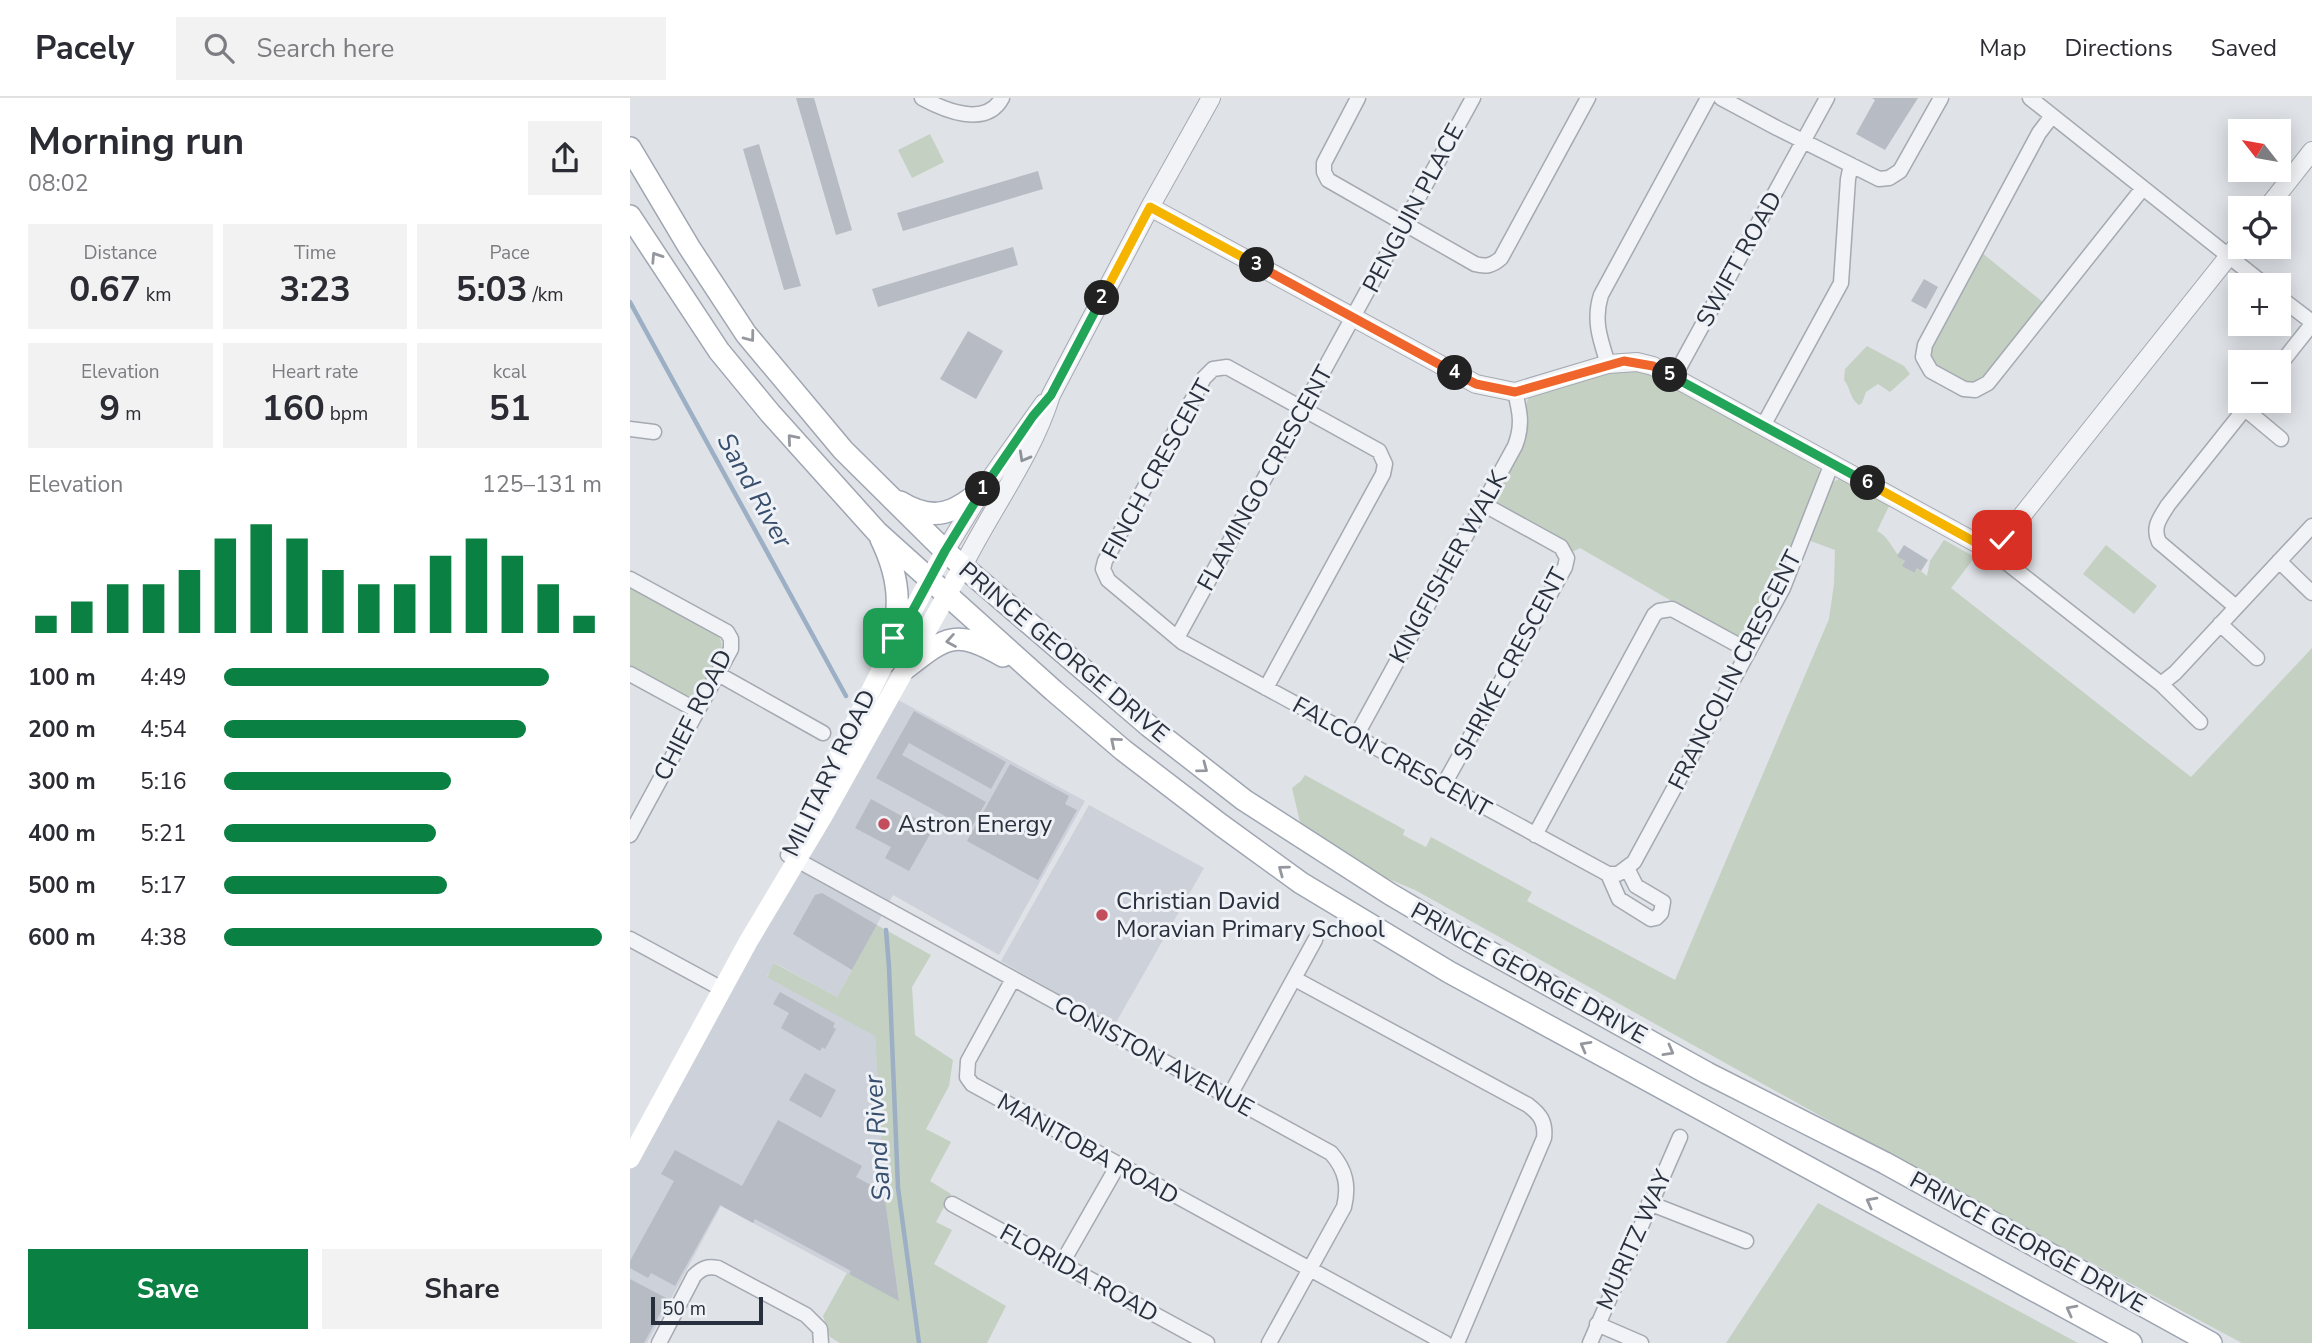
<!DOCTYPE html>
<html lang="en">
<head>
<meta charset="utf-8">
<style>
  :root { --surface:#fff; --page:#f2f2f3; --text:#2b2b33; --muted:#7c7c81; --line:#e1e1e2; --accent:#0b8043 }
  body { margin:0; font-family:"Nunito Sans",sans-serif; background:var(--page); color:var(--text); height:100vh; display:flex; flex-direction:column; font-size:26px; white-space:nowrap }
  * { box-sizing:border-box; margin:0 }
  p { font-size:23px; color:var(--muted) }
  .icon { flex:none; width:38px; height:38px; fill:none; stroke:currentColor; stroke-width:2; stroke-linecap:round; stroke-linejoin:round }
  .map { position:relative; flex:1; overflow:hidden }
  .sheet { display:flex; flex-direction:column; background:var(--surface); width:630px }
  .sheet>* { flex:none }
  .needle { width:46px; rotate:301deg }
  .tools { position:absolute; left:1598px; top:21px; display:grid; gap:14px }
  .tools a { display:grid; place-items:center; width:63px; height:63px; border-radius:0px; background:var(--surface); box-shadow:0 4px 18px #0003; font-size:35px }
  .scale { position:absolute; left:21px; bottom:18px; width:112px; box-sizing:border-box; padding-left:7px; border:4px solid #29303d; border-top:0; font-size:19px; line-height:24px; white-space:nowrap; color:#29303d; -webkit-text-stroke:5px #eef1f5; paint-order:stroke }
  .pin { position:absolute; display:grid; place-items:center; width:60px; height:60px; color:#fff; margin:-30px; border-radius:14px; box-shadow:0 4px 10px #0006 }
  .km { position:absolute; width:35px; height:35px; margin:-18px; border-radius:50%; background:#222; color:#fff; font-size:19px; line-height:35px; text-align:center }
  .round { display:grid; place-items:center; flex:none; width:74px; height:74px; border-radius:0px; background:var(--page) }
  .head { display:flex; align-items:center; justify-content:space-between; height:119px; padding:0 28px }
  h1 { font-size:38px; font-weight:700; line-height:52px }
  .stats { display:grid; grid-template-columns:repeat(3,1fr); gap:10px; height:119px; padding:7px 28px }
  .stats div { display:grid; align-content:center; border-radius:0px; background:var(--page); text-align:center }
  .stats b { font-size:35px; font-weight:700 }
  .stats small { font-size:19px; font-weight:400 }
  .stats p { font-size:19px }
  .chart { height:196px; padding:14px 28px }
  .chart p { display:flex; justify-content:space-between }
  .chart svg { width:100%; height:126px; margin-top:7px; stroke:var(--accent); stroke-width:6 }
  .cta { display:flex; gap:14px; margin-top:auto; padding:14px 28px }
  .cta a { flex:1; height:80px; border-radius:0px; background:var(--accent); color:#fff; font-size:28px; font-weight:700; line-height:80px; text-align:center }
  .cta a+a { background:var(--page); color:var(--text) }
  ul { padding:0 28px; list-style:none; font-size:23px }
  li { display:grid; grid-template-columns:112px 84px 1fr; align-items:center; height:52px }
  li i { height:18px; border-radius:9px; background:var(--accent) }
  header { display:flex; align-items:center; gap:42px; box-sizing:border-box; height:98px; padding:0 35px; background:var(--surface); border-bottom:2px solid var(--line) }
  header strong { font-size:33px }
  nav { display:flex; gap:38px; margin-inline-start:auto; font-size:24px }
  .search { width:490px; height:63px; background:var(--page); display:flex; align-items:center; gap:18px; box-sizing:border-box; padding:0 24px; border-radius:0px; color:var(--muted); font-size:26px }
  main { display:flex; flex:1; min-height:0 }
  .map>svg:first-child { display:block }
  .built { fill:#cdd1d9 }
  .green { fill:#c4d0c1 }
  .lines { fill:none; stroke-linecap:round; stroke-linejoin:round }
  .stream { stroke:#9cafc4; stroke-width:4.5 }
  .building { fill:#b7bbc3 }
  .minor-casing { stroke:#a5a9b1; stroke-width:17 }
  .tertiary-casing { stroke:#a5a9b1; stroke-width:20 }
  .primary-casing { stroke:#9fa6b2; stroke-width:24 }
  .minor { stroke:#f1f3f6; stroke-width:14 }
  .tertiary { stroke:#f1f3f6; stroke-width:18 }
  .secondary { stroke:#fff; stroke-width:19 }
  .primary { stroke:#fff; stroke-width:21 }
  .oneway { stroke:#94989e }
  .oneway2 { stroke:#8d929a }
  .split-1-casing { stroke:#fff; stroke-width:14 }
  .split-2-casing { stroke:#fff; stroke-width:14 }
  .split-3-casing { stroke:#fff; stroke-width:14 }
  .split-4-casing { stroke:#fff; stroke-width:14 }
  .split-5-casing { stroke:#fff; stroke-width:14 }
  .split-6-casing { stroke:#fff; stroke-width:14 }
  .split-7-casing { stroke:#fff; stroke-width:14 }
  .split-1 { stroke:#22a559; stroke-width:9 }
  .split-2 { stroke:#22a559; stroke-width:9 }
  .split-3 { stroke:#f5b400; stroke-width:9 }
  .split-4 { stroke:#f0652b; stroke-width:9 }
  .split-5 { stroke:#f0652b; stroke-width:9 }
  .split-6 { stroke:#22a559; stroke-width:9 }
  .split-7 { stroke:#f5b400; stroke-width:9 }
  .poi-dot { fill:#c34d5d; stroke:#eef1f5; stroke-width:2.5 }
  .labels { text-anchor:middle; stroke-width:6; stroke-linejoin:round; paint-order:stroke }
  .street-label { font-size:24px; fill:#29303d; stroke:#eef1f5 }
  .poi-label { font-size:24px; fill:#29303d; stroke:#eef1f5; text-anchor:start }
  .water-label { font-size:26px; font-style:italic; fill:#374e6d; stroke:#eef1f5 }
</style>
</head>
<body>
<header>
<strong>Pacely</strong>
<div class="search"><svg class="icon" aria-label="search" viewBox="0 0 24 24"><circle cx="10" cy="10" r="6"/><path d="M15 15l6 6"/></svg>Search here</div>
<nav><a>Map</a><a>Directions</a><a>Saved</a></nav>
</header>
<main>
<section class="sheet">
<div class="head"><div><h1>Morning run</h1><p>08:02</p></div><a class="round"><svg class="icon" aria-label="share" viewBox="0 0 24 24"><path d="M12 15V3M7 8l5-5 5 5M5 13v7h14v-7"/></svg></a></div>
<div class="stats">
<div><p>Distance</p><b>0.67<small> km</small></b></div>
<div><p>Time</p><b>3:23</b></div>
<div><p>Pace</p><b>5:03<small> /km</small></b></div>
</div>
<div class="stats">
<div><p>Elevation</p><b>9<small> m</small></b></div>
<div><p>Heart rate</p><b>160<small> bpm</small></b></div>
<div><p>kcal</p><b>51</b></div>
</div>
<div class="chart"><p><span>Elevation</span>125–131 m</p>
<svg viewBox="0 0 160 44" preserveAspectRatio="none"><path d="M5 44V38M15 44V33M25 44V27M35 44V27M45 44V22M55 44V11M65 44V6M75 44V11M85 44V22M95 44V27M105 44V27M115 44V17M125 44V11M135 44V17M145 44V27M155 44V38"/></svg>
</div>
<ul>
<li><b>100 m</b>4:49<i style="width:86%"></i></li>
<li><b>200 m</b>4:54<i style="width:80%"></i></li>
<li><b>300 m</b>5:16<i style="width:60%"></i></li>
<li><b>400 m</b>5:21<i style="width:56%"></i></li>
<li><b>500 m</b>5:17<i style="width:59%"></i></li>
<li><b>600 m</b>4:38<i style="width:100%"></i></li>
</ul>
<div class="cta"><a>Save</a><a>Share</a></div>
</section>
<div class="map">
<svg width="1682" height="1245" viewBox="0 0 1682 1245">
  <rect width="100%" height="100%" fill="#dfe2e7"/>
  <!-- built -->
  <path class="built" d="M261 598 455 703 369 857 263 797 207 899 145 865 137 878 245 937 254 1094 269 1203 91 1108 17 1245H0V1061Z
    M459 707 574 770 484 928 371 863Z"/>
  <!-- green -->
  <path class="green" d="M300 36 314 64 282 80 268 52Z
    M1352 155 1414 205 1350 285C1345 285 1338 286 1333 285 1318 280 1297 267 1300 250Z
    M1237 248 1274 268 1280 276 1260 294 1248 286 1236 294 1232 305 1229 307C1219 300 1221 290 1214 282L1215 271Z
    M996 271 1018 274 1185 364 1189 369 1190 376 1144 493 1118 538 1112 540 1104 539 950 450 940 455 867 407C862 388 887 359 895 341 901 326 890 311 900 298Z
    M1211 380 1260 406 1247 433C1260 439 1263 455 1275 463L1273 468 1283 475 1287 470 1297 478 1300 463 1314 442 1345 459 1321 490 1561 679 1682 550V1245H1612L1282 1069 785 792 754 779 671 728 662 690 671 683 675 677 775 732 773 737 794 748 796 749 801 739 902 794 897 803 1045 882 1199 521 1204 486 1205 452 1178 442 1201 385Z
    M1476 447 1527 488 1504 516 1453 476Z
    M0 488 85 535 91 542 92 552 69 593 60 598 47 596 0 570Z
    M247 827 301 857 282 889 285 937 323 962 319 988 296 1031 321 1044 300 1083 321 1096 306 1124 322 1132 304 1166 376 1208 357 1245H210L200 1239 193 1218 217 1175 269 1202 254 1094 245 938 137 879 144 865 207 899Z
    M1188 1105 1448 1245H1096Z"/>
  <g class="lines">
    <!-- stream -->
    <path class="stream" d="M0 204 216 598
      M256 832 259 869 268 1090 289 1245"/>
  </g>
  <!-- building -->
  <path class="building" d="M166 0H184L222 132 206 137Z
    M1242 0H1288L1255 52 1226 36 1245 2Z
    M129 46 171 188 154 192 113 51Z
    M408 73 413 91 273 133 267 115Z
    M383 149 388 167 248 209 242 191Z
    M1294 181 1308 189 1296 211 1281 203Z
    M338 233 373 253 346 301 310 281Z
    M1274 447 1298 462 1291 473 1287 470 1284 475 1272 468 1275 463 1267 458Z
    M284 613 376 664 361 691 279 645 272 657 356 704 341 730 338 728 337 730 246 680Z
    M380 666 439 698 435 706 447 712 408 782 337 743Z
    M241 701 277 721 279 717 303 731 279 773 255 760 261 749 225 730Z
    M192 795 247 827 222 872 163 836 185 797Z
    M150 894 205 925 203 929 206 931 195 951 192 949 190 953 151 930 159 915 143 906Z
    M175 975 206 992 191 1020 159 1002Z
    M148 1022 232 1068 226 1079 254 1094 269 1203 219 1176 221 1173 125 1121 123 1125 90 1107 45 1188 21 1175 18 1180 0 1170V1163L44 1083 31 1076 45 1052 112 1088Z
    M0 1181 38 1201 14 1245H0Z"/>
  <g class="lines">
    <!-- minor casing -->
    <g class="minor-casing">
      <path id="minor" d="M292 0C314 12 356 30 372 0
        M728 0 694 65V74L698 82 845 166C856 169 862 168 871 160L958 0
        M1091 0 1147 30 1249 81 1259 80 1270 73 1311 0
        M1400 0 1635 187
        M1422 18 1409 35 1295 247 1293 259 1301 273 1334 291 1345 292 1358 285 1513 90
        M1648 198 1682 224
        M978 266C970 241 963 222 971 197L1078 0
        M1648 269 1682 226
        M1044 279 1197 0
        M1615 311 1651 341
        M1133 328 1211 185 1218 81 1221 67
        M0 331 24 334
        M1363 454 1531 586 1570 624
        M1649 463 1682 495
        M0 481 97 534 101 541V551L0 737
        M1606 509 1529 444C1522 429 1530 420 1538 407L1621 303
        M1590 526 1627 560
        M547 540 843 0
        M0 576 68 613
        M88 576 193 635
        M1531 586 1545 575 1682 428
        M636 590 753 376 755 366 749 353 597 269 583 271 574 280 475 463 473 471 478 482 552 544 978 776H988L1004 764 1153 490 1202 365
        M725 640 885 348C893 328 890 314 885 294
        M813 688 935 469 937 460 931 449 853 406
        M905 737 1024 517 1029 513 1042 511 1119 553
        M158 757 701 1055C716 1072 719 1088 714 1109L639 1245
        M978 776 989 801 1021 821 1026 820 1031 815 1033 804 1006 788 997 770
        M0 841 92 891
        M383 881 338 963 337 979 342 986 815 1245
        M665 881 898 1007C910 1016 916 1024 914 1040L827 1245
        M599 999 685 842
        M1019 1105 1116 1143
        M322 1106 577 1245
        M432 1165 488 1067
        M967 1226 1011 1245
        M29 1245 64 1178C72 1170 77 1168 88 1170L176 1217 190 1231 191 1245
        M960 1245 1050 1039"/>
    </g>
    <!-- tertiary casing -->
    <g class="tertiary-casing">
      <path id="tertiary" d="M520 109 846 286 885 294 978 266 1007 264 1023 268 1363 454 1610 144
        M1637 110 1682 53
        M315 453 353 391 414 305
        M333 468C362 410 402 358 421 297L520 109 581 0"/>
    </g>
    <!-- primary casing -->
    <g class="primary-casing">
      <path id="primary" d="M0 50 59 149 116 236 213 352 315 453 519 628 614 702 760 796 838 842 1077 975 1255 1065 1581 1245
        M0 118 89 253 140 315 247 434 424 593 493 652 591 727 671 785 819 874 1501 1245
        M270 404C304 425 325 415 353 391
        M251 441C273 486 271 518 255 564
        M276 570C317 538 325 531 373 558"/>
    </g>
    <!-- minor -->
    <use href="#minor" class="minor"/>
    <!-- tertiary -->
    <use href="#tertiary" class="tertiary"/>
    <!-- secondary -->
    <path class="secondary" d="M168 739 255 564 315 453
      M0 1061 118 844 192 720 333 468"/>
    <!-- primary -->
    <use href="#primary" class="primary"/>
  </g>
  <!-- one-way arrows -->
  <defs><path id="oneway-chevron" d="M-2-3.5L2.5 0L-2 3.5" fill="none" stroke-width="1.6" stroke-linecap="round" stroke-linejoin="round" transform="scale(1.75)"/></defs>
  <g class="oneway">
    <use href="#oneway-chevron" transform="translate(26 159) rotate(-123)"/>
    <use href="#oneway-chevron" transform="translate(120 239) rotate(53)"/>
    <use href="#oneway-chevron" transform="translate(162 341) rotate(-131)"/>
    <use href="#oneway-chevron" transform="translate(321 543) rotate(170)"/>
    <use href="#oneway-chevron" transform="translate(485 644) rotate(-140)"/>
    <use href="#oneway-chevron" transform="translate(573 670) rotate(37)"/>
    <use href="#oneway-chevron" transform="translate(653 772) rotate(-144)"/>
    <use href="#oneway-chevron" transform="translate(955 948) rotate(-151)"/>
    <use href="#oneway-chevron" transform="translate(1039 953) rotate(29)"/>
    <use href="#oneway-chevron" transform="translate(1241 1104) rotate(-152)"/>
    <use href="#oneway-chevron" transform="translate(1441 1212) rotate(-152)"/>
  </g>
  <use class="oneway2" href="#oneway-chevron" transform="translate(394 359) rotate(119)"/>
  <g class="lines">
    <!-- split-1 casing -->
    <g class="split-1-casing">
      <path id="split-1" d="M263 540 255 564 315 453 353 391"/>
    </g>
    <!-- split-2 casing -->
    <g class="split-2-casing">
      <path id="split-2" d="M353 391 403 318 421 297 472 200"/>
    </g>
    <!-- split-3 casing -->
    <g class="split-3-casing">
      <path id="split-3" d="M472 200 520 109 627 167"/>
    </g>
    <!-- split-4 casing -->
    <g class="split-4-casing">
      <path id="split-4" d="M627 167 825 275"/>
    </g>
    <!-- split-5 casing -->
    <g class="split-5-casing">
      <path id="split-5" d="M825 275 846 286 885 294 994 263 1023 268 1040 277"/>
    </g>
    <!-- split-6 casing -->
    <g class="split-6-casing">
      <path id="split-6" d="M1040 277 1238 385"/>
    </g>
    <!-- split-7 casing -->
    <g class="split-7-casing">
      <path id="split-7" d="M1238 385 1363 454 1372 442"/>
    </g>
    <!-- split-1 -->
    <use href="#split-1" class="split-1"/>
    <!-- split-2 -->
    <use href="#split-2" class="split-2"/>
    <!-- split-3 -->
    <use href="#split-3" class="split-3"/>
    <!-- split-4 -->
    <use href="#split-4" class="split-4"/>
    <!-- split-5 -->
    <use href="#split-5" class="split-5"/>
    <!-- split-6 -->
    <use href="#split-6" class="split-6"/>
    <!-- split-7 -->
    <use href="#split-7" class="split-7"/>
  </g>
  <!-- markers -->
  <g class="poi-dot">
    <circle cx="254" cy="726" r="7"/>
    <circle cx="472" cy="817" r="7"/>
  </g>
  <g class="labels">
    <!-- street labels -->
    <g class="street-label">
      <text transform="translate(783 110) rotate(-62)" y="8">PENGUIN PLACE</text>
      <text transform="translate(1109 161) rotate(-61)" y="8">SWIFT ROAD</text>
      <text transform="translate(527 371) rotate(-61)" y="8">FINCH CRESCENT</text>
      <text transform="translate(635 380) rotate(-61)" y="8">FLAMINGO CRESCENT</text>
      <text transform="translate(818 469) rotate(-61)" y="8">KINGFISHER WALK</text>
      <text transform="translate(434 554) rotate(40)" y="8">PRINCE GEORGE DRIVE</text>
      <text transform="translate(880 566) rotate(-62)" y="8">SHRIKE CRESCENT</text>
      <text transform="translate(1105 572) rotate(-63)" y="8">FRANCOLIN CRESCENT</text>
      <text transform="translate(63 617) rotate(-63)" y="8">CHIEF ROAD</text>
      <text transform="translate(762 659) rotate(29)" y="8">FALCON CRESCENT</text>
      <text transform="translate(199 675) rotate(-64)" y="8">MILITARY ROAD</text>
      <text transform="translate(899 875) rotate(29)" y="8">PRINCE GEORGE DRIVE</text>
      <text transform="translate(524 958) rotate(29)" y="8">CONISTON AVENUE</text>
      <text transform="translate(458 1051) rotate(29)" y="8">MANITOBA ROAD</text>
      <text transform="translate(1004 1142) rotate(-66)" y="8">MURITZ WAY</text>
      <text transform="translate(1398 1144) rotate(29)" y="8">PRINCE GEORGE DRIVE</text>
      <text transform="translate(449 1175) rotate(29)" y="8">FLORIDA ROAD</text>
    </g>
    <!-- poi labels -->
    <g class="poi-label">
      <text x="268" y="734">Astron Energy</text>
      <text x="486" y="811">Christian David<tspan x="486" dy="28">Moravian Primary School</tspan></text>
    </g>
    <!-- water labels -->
    <g class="water-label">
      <text transform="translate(125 392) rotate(61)" y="9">Sand River</text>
      <text transform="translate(247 1040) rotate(-94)" y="9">Sand River</text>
    </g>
  </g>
</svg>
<div class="tools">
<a><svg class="needle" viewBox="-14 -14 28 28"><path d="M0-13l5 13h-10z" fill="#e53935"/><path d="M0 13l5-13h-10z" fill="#7c7c81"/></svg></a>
<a><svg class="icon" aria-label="locate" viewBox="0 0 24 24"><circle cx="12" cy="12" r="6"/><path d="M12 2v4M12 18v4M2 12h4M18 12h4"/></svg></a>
<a>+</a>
<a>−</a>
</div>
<div class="scale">50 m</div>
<div class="pin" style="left:263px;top:540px;background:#1e9e55"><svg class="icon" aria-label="arrive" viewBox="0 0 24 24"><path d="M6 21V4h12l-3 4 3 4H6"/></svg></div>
<div class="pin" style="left:1372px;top:442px;background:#d93025"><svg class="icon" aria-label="check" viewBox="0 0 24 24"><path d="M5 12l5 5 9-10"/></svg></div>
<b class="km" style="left:353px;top:391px">1</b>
<b class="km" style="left:472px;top:200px">2</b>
<b class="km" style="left:627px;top:167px">3</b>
<b class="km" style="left:825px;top:275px">4</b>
<b class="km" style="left:1040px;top:277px">5</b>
<b class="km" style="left:1238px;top:385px">6</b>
</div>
</main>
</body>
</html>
